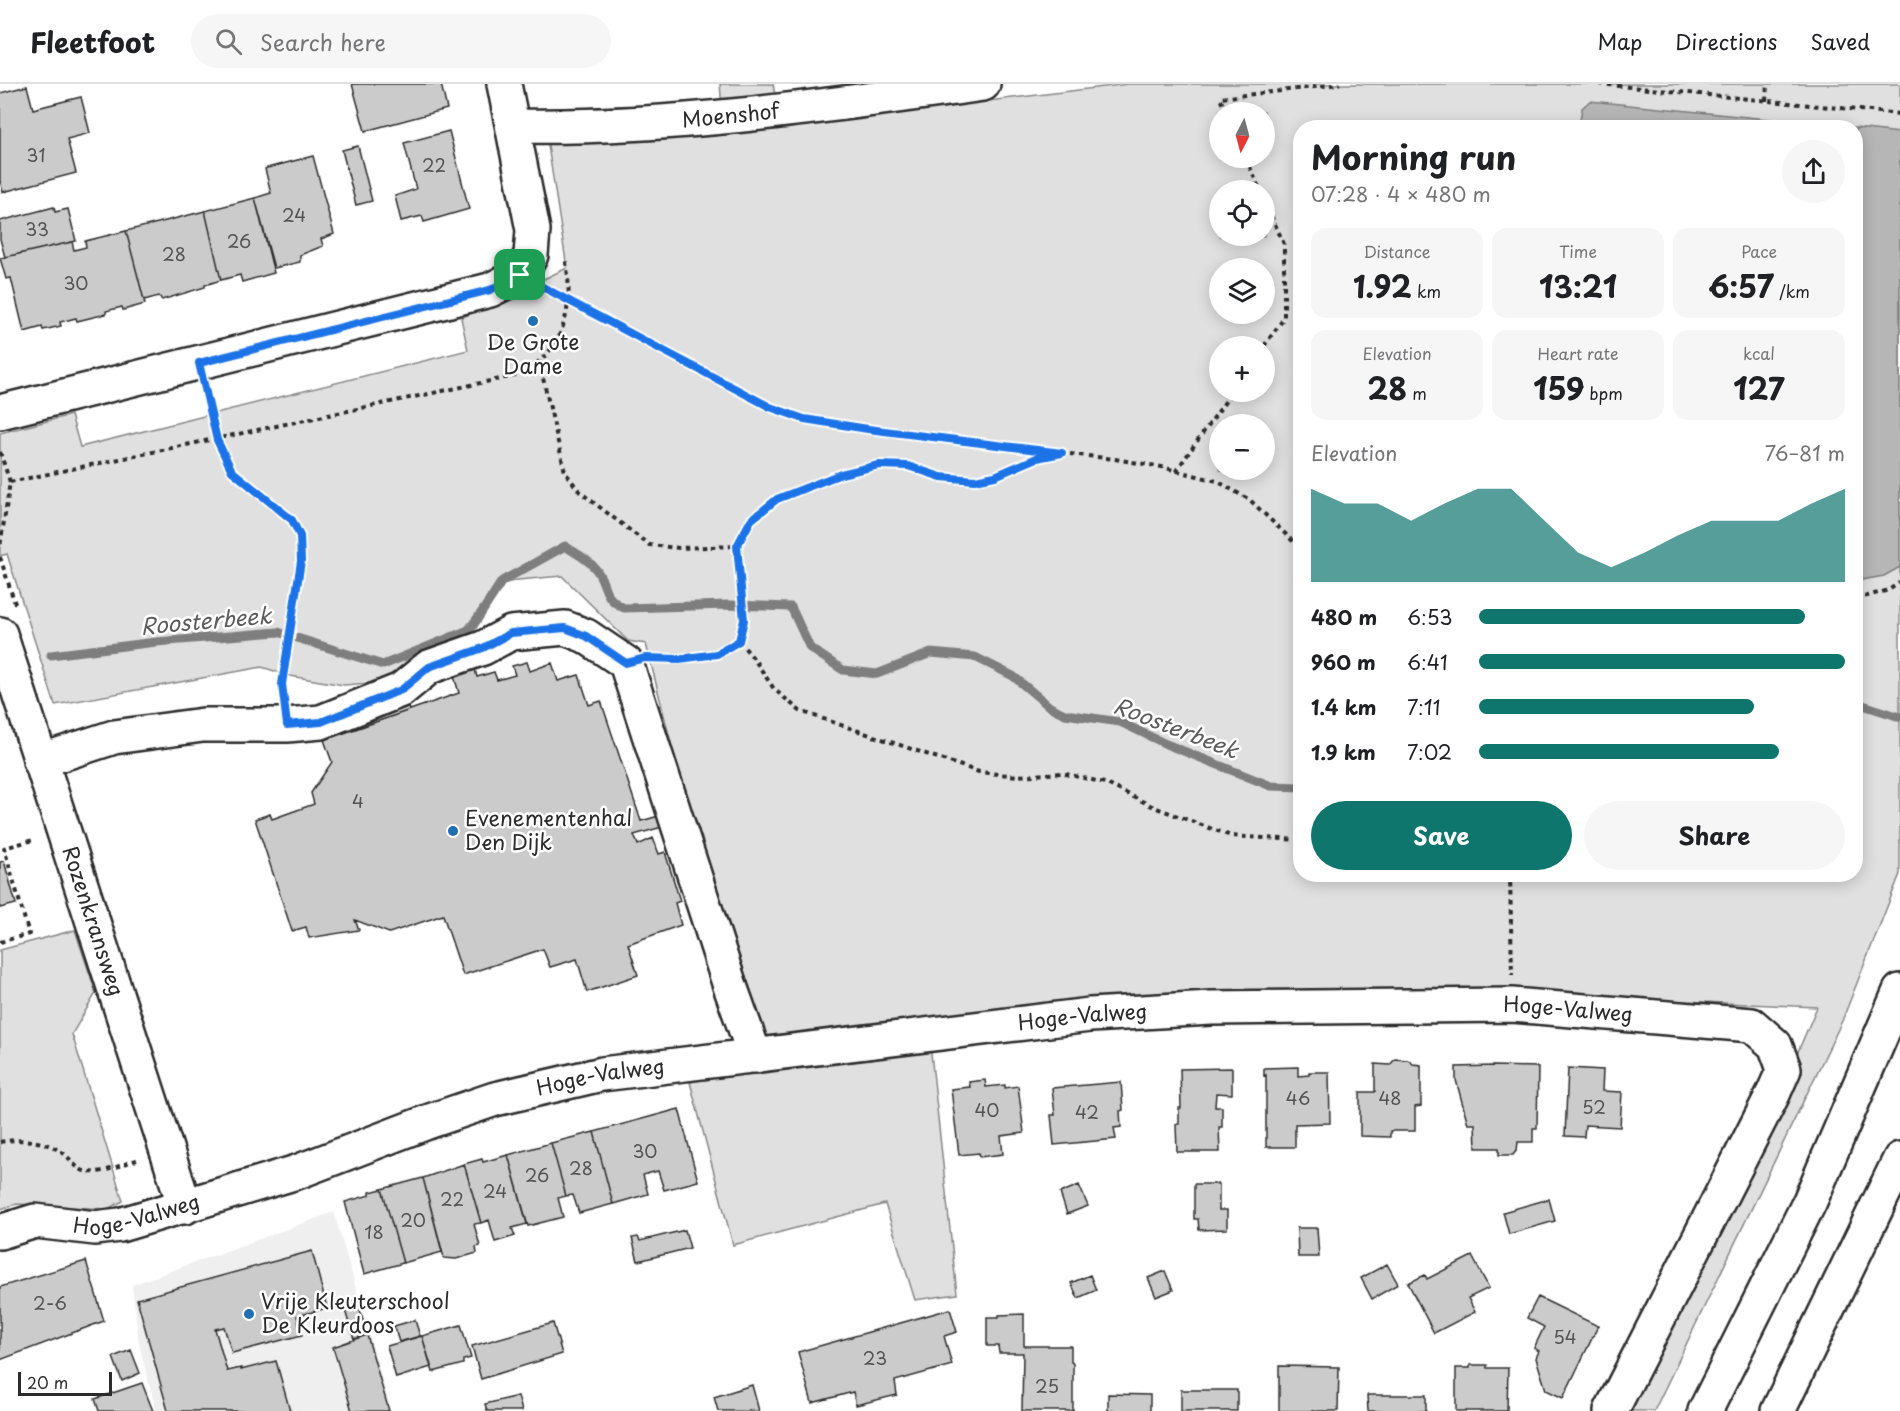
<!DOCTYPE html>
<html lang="en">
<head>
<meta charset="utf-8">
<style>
  :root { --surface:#fff; --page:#f6f6f6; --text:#202124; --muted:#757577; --line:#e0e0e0; --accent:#0f766e }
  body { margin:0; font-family:"Playpen Sans",sans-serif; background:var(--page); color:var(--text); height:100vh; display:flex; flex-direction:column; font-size:22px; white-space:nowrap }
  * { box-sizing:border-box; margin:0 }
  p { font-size:20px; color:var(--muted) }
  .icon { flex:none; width:33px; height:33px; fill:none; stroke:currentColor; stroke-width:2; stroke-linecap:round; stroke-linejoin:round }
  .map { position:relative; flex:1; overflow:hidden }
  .sheet { position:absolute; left:1293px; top:36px; width:570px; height:762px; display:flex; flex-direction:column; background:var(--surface); border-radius:24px; box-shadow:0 3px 15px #0003 }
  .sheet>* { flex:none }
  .needle { width:39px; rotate:186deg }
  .tools { position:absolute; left:1209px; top:18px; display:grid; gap:12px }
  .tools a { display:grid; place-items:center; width:66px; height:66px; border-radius:50%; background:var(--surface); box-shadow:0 3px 15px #0003; font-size:30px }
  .scale { position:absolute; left:18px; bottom:15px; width:94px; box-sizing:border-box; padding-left:6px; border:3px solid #2b2b2b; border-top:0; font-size:16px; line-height:21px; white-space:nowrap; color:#2b2b2b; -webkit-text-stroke:4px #fff; paint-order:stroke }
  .pin { position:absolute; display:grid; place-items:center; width:51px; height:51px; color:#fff; margin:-26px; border-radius:12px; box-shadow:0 3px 9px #0006 }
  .round { display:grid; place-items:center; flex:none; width:63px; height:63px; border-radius:32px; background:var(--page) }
  .head { display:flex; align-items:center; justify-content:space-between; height:102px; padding:0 18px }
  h1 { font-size:33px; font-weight:700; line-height:45px }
  .figures { display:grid; grid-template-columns:repeat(3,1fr); gap:9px; height:102px; padding:6px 18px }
  .figures div { display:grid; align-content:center; border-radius:15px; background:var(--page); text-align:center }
  .figures b { font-size:30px; font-weight:700 }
  .figures small { font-size:16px; font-weight:400 }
  .figures p { font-size:16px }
  .chart { height:168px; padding:12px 18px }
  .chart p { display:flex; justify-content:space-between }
  .chart svg { width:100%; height:108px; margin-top:6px; fill:var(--accent); opacity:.7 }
  .action { display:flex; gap:12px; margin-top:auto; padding:12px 18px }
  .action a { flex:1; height:69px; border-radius:36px; background:var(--accent); color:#fff; font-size:24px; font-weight:700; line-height:69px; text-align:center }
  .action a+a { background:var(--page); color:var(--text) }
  ul { padding:0 18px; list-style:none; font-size:20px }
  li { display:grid; grid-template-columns:96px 72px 1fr; align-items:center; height:45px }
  li i { height:15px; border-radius:8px; background:var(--accent) }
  header { display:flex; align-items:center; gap:36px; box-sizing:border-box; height:84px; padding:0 30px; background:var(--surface); border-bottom:2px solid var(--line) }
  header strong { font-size:28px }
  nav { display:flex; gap:33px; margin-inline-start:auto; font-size:21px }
  .search { width:420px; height:54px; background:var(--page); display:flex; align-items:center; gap:15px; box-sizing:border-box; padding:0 21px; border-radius:33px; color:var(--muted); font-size:22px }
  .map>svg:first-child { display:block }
  .built { fill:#efefef }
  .green { fill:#e0e0e0; stroke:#868686; stroke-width:1.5; fill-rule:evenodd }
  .water { fill:#b6b6b6; stroke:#7e7e7e; stroke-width:1.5 }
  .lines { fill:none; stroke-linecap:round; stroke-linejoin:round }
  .stream { stroke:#7e7e7e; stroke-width:9 }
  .building { fill:#cbcbcb; stroke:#2b2b2b; stroke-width:1.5 }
  .minor-casing { stroke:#2b2b2b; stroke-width:38 }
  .highway-casing { stroke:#2b2b2b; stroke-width:38 }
  .path { stroke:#2b2b2b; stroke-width:4; stroke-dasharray:4.5 4.5; stroke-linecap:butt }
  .minor { stroke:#fff; stroke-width:33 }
  .highway { stroke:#fff; stroke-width:33 }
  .route-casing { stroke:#fff; stroke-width:12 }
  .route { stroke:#1a73e8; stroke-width:8 }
  .poi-dot { fill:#1f6fb2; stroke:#fff; stroke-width:2 }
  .labels { text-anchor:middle; stroke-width:5; stroke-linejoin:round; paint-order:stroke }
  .number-label { font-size:18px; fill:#535353 }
  .street-label { font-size:21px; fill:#2b2b2b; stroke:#fff }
  .poi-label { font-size:21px; fill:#2b2b2b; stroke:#fff; text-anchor:start }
  .water-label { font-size:22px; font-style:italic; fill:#5c5c5c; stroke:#fff }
</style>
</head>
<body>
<header>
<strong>Fleetfoot</strong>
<div class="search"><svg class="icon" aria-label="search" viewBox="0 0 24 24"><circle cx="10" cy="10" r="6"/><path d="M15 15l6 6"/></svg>Search here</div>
<nav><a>Map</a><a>Directions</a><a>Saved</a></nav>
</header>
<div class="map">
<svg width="1900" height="1327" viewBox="0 0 1900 1327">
  <rect width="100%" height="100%" fill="#fff"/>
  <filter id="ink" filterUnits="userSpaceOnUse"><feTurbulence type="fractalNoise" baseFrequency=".0167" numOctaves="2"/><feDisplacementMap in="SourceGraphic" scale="12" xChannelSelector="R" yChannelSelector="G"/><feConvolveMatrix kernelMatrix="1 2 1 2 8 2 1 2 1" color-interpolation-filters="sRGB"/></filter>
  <g filter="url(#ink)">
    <!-- built -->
    <path class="built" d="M334 1128 391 1327H156L139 1260 132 1201Z"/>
    <!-- green -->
    <path class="green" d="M720 0H773L776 16 722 24Z
      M1128 0H1900V790L1842 937 1654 1327H1618L1785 998 1817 923 1508 909 768 957 685 714 646 560 628 557 562 492 518 496 498 501 449 565 384 598 344 601 290 592 262 583 55 621 7 470 0 472V349L71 331 80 363 468 266 461 234 567 184 547 55 724 49ZM1220 28H1264V74H1220ZM1300 44H1856V790H1300ZM1220 106H1264V152H1220ZM1220 184H1264V230H1220ZM1220 262H1264V308H1220ZM1220 340H1264V386H1220Z
      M75 846 96 909 72 950 123 1117 107 1125 17 1120 0 1125V866Z
      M930 960 957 1210 915 1216 885 1120 733 1161 690 998 905 962Z"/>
    <!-- water -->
    <path class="water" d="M1590 17 1847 43H1579L1582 24Z
      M1856 44 1900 49V483L1884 492 1856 497Z"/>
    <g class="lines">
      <!-- stream -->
      <path class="stream" d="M51 571 156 558 278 548 383 581 471 545 502 497 565 462C574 468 586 474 593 482 609 498 599 512 624 524L729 521 791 523 810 564 843 586 877 590 931 569 975 573 1013 592 1050 623 1065 630 1120 638 1166 660 1271 702 1300 703
        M1856 624 1863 621 1900 633"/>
    </g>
    <!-- building -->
    <path class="building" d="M352 0H441L447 25 365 47Z
      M27 2 33 25 81 13 90 49 67 55 76 89 3 108 0 97V9Z
      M449 47 469 125 424 138 422 132 401 137 395 112 416 105 404 59Z
      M358 62 372 117 356 121 342 66Z
      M313 72 334 150 321 155 323 162 300 171V178L274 184 255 114 271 109 265 85 267 84Z
      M255 114 274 189 242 198 240 191 221 196 205 127Z
      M54 123 55 128 68 125 76 157 5 173 0 155V137Z
      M205 127 221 196 205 201V203L162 216 159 212 144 216 126 147Z
      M126 147 145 220 123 226 122 223 106 227V230L77 237 76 234 60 238 61 242 43 246 42 243 24 248 11 194 6 195 0 174 72 158 74 166 86 163 85 157Z
      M473 578 477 593 494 588 497 596 515 591 512 582 527 578 530 587 552 579 558 597 579 591 589 621 601 617 641 737 659 732 662 743 634 751 638 761 653 754 659 770 665 768 680 817 675 819 681 841 628 860 638 891 587 908 577 875 550 883 543 865 463 891 443 831 389 849 355 836 359 846 309 854 306 843 292 847 255 735 270 730 272 735 314 720 311 709 332 678 324 656 459 609 452 585Z
      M407 616 410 626 324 656 321 647Z
      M4 777 16 820 0 824V778Z
      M1395 975 1408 976 1413 980 1421 981V1022L1415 1023V1047H1390V1053L1360 1052V1008H1375V980L1390 981Z
      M1493 982 1538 983 1537 1044H1533V1058H1518L1517 1066 1513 1071H1499V1064H1476L1475 1040H1468L1456 996V983Z
      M1298 983V992L1309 991V988H1329L1330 1039 1295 1040V1063H1266V991L1264 992V984Z
      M1232 984V1010L1216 1009 1215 1023H1222V1043H1219L1220 1068H1177L1176 1040H1179V1024H1181L1180 985Z
      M1568 984 1603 986 1602 1007 1622 1008 1620 1043 1585 1041 1584 1053 1565 1052Z
      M985 996 986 1003 1005 1001V1004L1018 1002 1024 1049 1001 1052 1003 1070 980 1073 979 1069 959 1071 951 1005 970 1003 969 998Z
      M1121 998 1123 1026 1120 1027 1121 1043 1114 1044 1116 1055 1054 1061 1051 1031H1055L1052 1004Z
      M679 1025 698 1097 664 1106 658 1087 650 1089 643 1091 648 1110 613 1120 594 1048Z
      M594 1048 613 1120 579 1129 573 1111 566 1112 551 1059Z
      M551 1059 566 1112 558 1114 563 1133 528 1142 508 1071Z
      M508 1071 527 1140 512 1144 515 1152 495 1158 489 1136 481 1139 464 1080 482 1075 483 1078Z
      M464 1080 481 1139 474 1140 480 1162 476 1163 477 1169 456 1175 444 1174 423 1094Z
      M423 1094 442 1168 403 1179 382 1105Z
      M1194 1100H1219V1126H1227V1145L1199 1146 1198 1135H1194Z
      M1079 1101 1088 1122 1067 1130 1060 1109Z
      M382 1105 403 1179 364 1190 345 1118 370 1111V1108Z
      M1549 1115 1555 1137 1509 1150 1503 1128Z
      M1297 1144H1317L1319 1173H1298Z
      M685 1146 690 1164 638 1177 632 1154 638 1153 640 1157Z
      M312 1167 327 1224 297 1232 302 1251 232 1269 224 1243 215 1245 227 1287 241 1284V1286L276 1277 290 1327H168L137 1215Z
      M1472 1172 1489 1204 1468 1214 1475 1228 1434 1249 1408 1199 1425 1191 1427 1195Z
      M86 1177 104 1237 0 1276V1203Z
      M1387 1180 1398 1200 1372 1215 1361 1194Z
      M1165 1187 1173 1206 1156 1213 1148 1194Z
      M1090 1191 1096 1206 1078 1214 1071 1199Z
      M1538 1213 1598 1242 1563 1314 1546 1306 1536 1274 1539 1267 1534 1264 1544 1243 1527 1234Z
      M357 1214 367 1251 354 1255 343 1220Z
      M950 1225 957 1248 944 1252 952 1281 895 1297 897 1311 856 1321 853 1308 812 1319 798 1268Z
      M1024 1230V1262H1071V1278L1073 1279V1327H1022L1023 1269H999L998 1262H987V1233H999V1231Z
      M415 1236 420 1252 399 1258 394 1242Z
      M553 1239 562 1270 481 1295 472 1262Z
      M461 1241 471 1274 463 1276V1280L433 1288 422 1252Z
      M367 1251 389 1327H352L333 1263Z
      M422 1252 431 1283 396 1294 387 1262Z
      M131 1266 140 1289 122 1297 113 1273Z
      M1470 1281H1487V1284H1508L1507 1327H1456V1284H1470Z
      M1279 1282 1339 1283 1338 1327H1279Z
      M142 1299 153 1327H99L95 1315Z
      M752 1301 759 1327H718L714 1313Z
      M1181 1306H1237V1327H1181Z
      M1108 1310 1150 1311V1327H1108Z
      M1367 1311H1426V1327H1368Z
      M518 1312 522 1327H487L485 1320Z"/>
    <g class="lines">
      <!-- minor casing -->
      <g class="minor-casing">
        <g id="minor">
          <path id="s1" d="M513 42C671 45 827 22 983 0"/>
          <path d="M0 328 490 206 520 191 531 171 533 146 504 0"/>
          <path id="s2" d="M0 550 185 1123"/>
          <path d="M40 677 114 653 203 641H287L321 638 401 606 429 583 483 564 511 549 565 544 586 552 626 579 730 902 755 972"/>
          <path id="s3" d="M0 1148 35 1137 95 1144 120 1141 297 1088 430 1037 495 1015 602 990 1090 931 1211 924 1512 921 1752 941 1775 961 1784 985 1773 1010 1611 1327"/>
        </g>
      </g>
      <!-- highway casing -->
      <g class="highway-casing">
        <path id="highway" d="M1705 1327 1810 1117 1900 907
          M1778 1327 1900 1075"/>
      </g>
      <!-- path -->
      <path class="path" d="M1599 0 1900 30
        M1766 17 1767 0
        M1226 28 1220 14 1340 0
        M1246 74 1260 106
        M548 205 770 323 804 335 868 345 1058 368
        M1264 262 1284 234V160L1264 116
        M539 277 565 388 580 408 649 461 679 464 737 462
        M206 309 217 356 233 386 292 436 300 452 301 477 286 563 282 600 283 610
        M0 368 10 398 0 463
        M1176 387 1232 308
        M10 398 514 292C522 288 531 283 538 278 569 254 573 210 565 174
        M0 473 16 523
        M1856 515 1889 506 1900 498
        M739 557 754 575 774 605 800 627 979 688 1018 692 1062 689 1105 699 1154 723 1231 752 1300 756
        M658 574 679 575 717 570 739 557 744 536 737 462 751 436 777 415 841 390 879 381 908 382 941 393 975 396 995 391 1037 374 1062 369 1115 375 1162 383 1217 397 1250 416 1300 464
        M1510 790 1512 891
        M0 858 29 850 4 764 33 756
        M0 1058C21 1054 45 1056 63 1069 72 1075 75 1086 88 1088 103 1090 122 1080 137 1076"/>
      <!-- minor -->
      <use href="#minor" class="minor"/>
      <!-- highway -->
      <use href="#highway" class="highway"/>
    </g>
  </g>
  <g class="lines" filter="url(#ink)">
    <!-- route casing -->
    <g class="route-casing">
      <path id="route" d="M520 191 770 323 804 335 868 345 1062 369 1037 374 995 392 975 396 941 393 908 382 879 381 841 390 777 415 751 436 737 462 744 536 739 557 717 570 679 575 645 574 626 579 586 552 565 544 511 549 483 564 429 583 401 606 321 638 287 641 282 600 301 477 300 452 292 436 232 387 217 356 199 279 490 206Z"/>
    </g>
    <!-- route -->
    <use href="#route" class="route"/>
  </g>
  <!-- markers -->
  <g class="poi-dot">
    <circle cx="533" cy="237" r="6"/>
    <circle cx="453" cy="747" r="6"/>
    <circle cx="249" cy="1230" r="6"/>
  </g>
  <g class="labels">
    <!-- number labels -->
    <g class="number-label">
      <text x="36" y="78">31</text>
      <text x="434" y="88">22</text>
      <text x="294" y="138">24</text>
      <text x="37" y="152">33</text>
      <text x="239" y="164">26</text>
      <text x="174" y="177">28</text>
      <text x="76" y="206">30</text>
      <text x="358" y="724">4</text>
      <text x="1298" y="1021">46</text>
      <text x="1390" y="1021">48</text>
      <text x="1594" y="1030">52</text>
      <text x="987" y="1033">40</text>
      <text x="1087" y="1035">42</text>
      <text x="645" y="1074">30</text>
      <text x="581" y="1091">28</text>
      <text x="537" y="1098">26</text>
      <text x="495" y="1114">24</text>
      <text x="452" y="1122">22</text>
      <text x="413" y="1143">20</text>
      <text x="374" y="1155">18</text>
      <text x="50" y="1226">2-6</text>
      <text x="1565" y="1260">54</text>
      <text x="875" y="1281">23</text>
      <text x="1047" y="1309">25</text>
    </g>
    <!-- street labels -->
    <g class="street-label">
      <text dy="7" stroke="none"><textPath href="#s1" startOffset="218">Moenshof</textPath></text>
      <text dy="7" stroke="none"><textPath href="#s2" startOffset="302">Rozenkransweg</textPath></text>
      <text dy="7" stroke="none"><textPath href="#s3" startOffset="1598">Hoge-Valweg</textPath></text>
      <text dy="7" stroke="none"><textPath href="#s3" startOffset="1112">Hoge-Valweg</textPath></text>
      <text dy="7" stroke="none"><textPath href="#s3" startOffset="626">Hoge-Valweg</textPath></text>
      <text dy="7" stroke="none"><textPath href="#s3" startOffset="140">Hoge-Valweg</textPath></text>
    </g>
    <!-- poi labels -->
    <g class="poi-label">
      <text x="533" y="266" text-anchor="middle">De Grote<tspan x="533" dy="24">Dame</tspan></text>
      <text x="465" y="742">Evenementenhal<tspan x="465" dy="24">Den Dijk</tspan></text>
      <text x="261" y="1225">Vrije Kleuterschool<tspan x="261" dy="24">De Kleurdoos</tspan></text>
    </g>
    <!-- water labels -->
    <g class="water-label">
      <text transform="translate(206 537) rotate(-5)" y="8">Roosterbeek</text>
      <text transform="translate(1176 644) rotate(21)" y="8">Roosterbeek</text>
    </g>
  </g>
</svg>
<div class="tools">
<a><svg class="needle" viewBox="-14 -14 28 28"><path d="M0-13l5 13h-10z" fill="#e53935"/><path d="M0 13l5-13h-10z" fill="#757577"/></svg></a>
<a><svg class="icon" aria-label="locate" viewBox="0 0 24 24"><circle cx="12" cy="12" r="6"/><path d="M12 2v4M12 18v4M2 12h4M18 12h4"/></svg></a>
<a><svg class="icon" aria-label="layers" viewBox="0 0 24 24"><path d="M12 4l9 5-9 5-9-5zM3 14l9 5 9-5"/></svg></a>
<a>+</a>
<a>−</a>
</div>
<div class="scale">20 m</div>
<div class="pin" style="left:520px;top:191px;background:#1e9e55"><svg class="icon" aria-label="arrive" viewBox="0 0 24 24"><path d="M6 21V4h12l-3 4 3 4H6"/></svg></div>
<section class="sheet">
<div class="head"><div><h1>Morning run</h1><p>07:28 · 4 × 480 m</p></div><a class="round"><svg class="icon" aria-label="share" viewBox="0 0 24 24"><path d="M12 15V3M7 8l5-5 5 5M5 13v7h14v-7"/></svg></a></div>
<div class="figures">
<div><p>Distance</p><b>1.92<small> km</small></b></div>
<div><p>Time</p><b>13:21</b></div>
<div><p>Pace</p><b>6:57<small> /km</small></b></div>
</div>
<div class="figures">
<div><p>Elevation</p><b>28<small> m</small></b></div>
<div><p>Heart rate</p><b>159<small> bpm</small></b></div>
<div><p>kcal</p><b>127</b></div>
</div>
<div class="chart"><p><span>Elevation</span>76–81 m</p>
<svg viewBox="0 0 160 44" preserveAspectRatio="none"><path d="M0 44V6L10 12L20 12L30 19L40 12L50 6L60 6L70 19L80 32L90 38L100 32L110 25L120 19L130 19L140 19L150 12L160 6V44z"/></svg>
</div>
<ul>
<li><b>480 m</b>6:53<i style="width:89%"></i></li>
<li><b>960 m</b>6:41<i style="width:100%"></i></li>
<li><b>1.4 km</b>7:11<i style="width:75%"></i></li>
<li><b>1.9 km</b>7:02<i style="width:82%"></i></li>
</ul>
<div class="action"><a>Save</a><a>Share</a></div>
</section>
</div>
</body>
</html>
